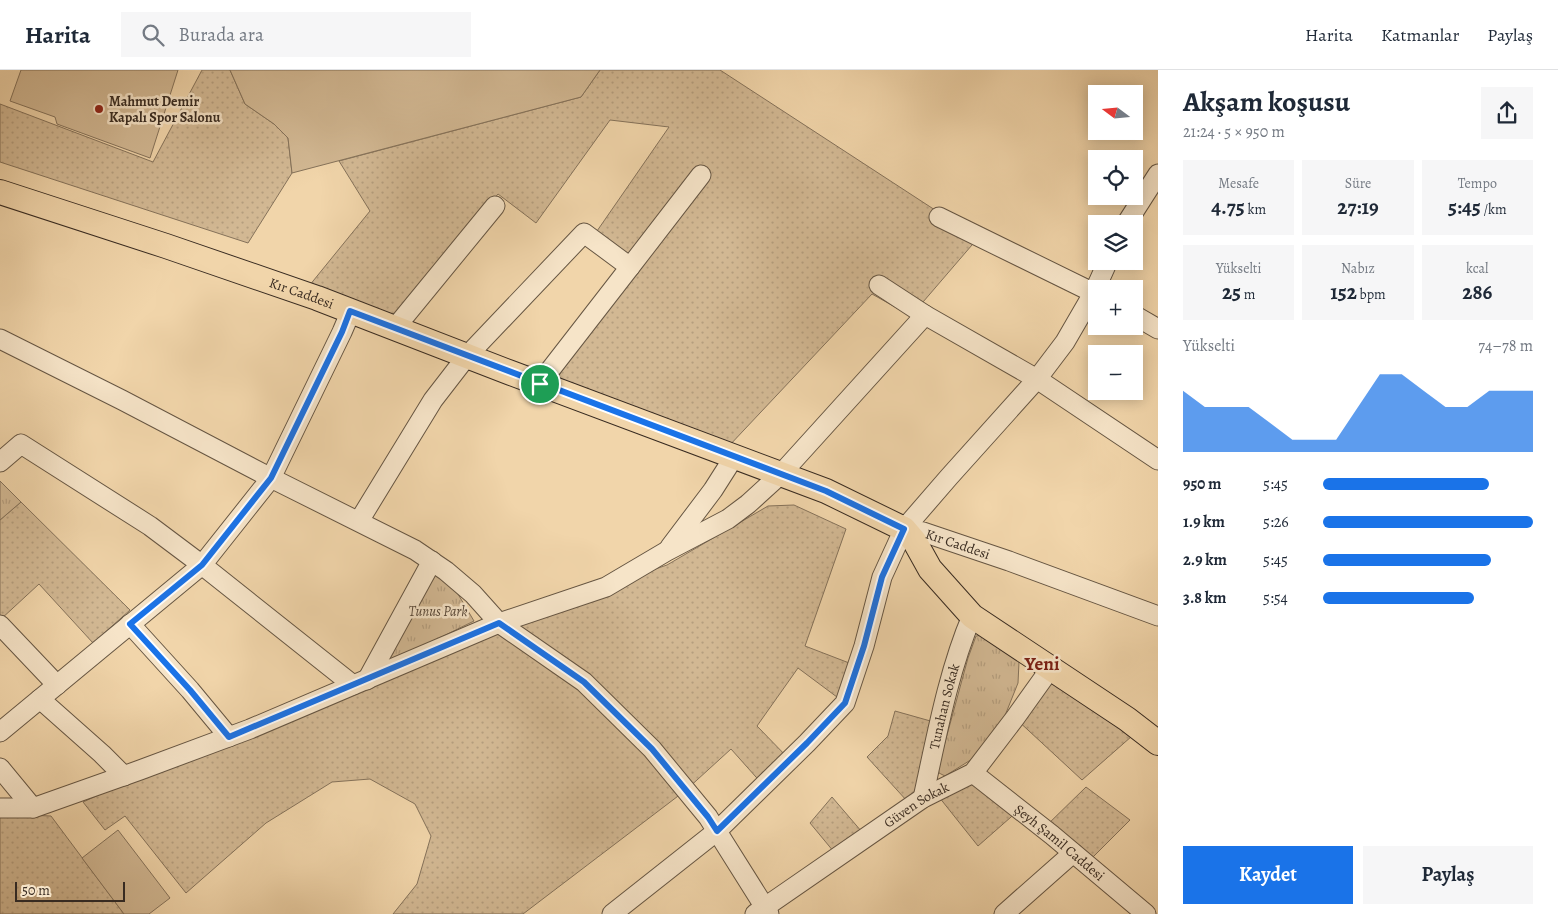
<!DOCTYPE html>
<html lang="tr">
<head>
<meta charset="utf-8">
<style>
  :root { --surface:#fff; --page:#f6f6f7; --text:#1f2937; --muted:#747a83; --line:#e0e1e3; --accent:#1a73e8 }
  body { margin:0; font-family:Alegreya,serif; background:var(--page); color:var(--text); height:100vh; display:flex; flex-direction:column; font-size:19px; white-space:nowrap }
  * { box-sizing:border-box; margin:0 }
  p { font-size:16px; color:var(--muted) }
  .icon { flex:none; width:28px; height:28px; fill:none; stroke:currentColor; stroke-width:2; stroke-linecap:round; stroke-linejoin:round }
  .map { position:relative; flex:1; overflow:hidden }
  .side { display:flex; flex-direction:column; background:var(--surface); width:400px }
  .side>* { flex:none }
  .needle { width:32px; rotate:286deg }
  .fabs { position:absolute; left:1088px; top:15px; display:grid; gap:10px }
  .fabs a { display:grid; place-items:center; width:55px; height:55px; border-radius:0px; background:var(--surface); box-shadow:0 2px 12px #0003; font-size:25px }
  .scale { position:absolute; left:15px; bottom:12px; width:110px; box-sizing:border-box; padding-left:5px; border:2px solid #382b21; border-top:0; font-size:14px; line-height:18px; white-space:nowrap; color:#382b21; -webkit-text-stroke:4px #f6e4c8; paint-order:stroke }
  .pin { position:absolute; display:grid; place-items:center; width:42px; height:42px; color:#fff; margin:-21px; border:2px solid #fff; border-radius:50%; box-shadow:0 1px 5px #0007 }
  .round { display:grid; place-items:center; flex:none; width:52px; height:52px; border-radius:0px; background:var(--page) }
  .summary { display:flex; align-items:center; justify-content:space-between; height:85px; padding:0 25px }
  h1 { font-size:28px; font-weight:700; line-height:38px }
  .metrics { display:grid; grid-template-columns:repeat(3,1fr); gap:8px; height:85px; padding:5px 25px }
  .metrics div { display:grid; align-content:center; border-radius:0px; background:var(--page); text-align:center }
  .metrics b { font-size:21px; font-weight:700 }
  .metrics small { font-size:14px; font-weight:400 }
  .metrics p { font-size:14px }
  .chart { height:140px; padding:10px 25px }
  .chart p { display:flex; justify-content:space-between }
  .chart svg { width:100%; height:90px; margin-top:5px; fill:var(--accent); opacity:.7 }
  .primary-button { display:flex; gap:10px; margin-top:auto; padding:10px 25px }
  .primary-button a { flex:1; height:58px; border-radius:0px; background:var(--accent); color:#fff; font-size:20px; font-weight:700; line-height:58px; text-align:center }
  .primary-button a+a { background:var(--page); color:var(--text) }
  ul { padding:0 25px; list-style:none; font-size:16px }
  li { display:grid; grid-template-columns:80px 60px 1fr; align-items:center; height:38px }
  li i { height:12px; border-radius:6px; background:var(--accent) }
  header { display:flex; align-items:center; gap:30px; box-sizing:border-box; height:70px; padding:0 25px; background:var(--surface); border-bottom:1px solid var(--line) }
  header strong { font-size:24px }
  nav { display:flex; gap:28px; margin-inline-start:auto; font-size:18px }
  .search { width:350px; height:45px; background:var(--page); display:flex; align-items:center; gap:12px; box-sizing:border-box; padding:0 18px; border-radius:0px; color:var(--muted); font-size:19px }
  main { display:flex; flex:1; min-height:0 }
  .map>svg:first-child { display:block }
  .grass { fill:url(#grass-dots); stroke:#85725a }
  .park { fill:url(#park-tufts); stroke:#85725a }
  .pitch { fill:#d2b893; stroke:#85725a }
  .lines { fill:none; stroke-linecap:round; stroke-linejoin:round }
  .minor-casing { stroke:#665643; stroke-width:21 }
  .major-casing { stroke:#382b21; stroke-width:26 }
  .minor { stroke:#f6e4c8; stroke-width:19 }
  .major { stroke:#f1d5aa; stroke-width:24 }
  .route-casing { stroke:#fff; stroke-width:10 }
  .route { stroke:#1a73e8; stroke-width:6 }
  .poi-dot { fill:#8f2418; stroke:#f6e4c8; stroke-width:2 }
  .labels { text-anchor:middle; stroke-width:5; stroke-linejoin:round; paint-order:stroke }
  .poi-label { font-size:14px; font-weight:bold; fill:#382b21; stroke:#f6e4c8; text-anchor:start }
  .street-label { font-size:14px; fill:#382b21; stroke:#f6e4c8 }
  .park-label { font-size:14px; font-style:italic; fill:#574738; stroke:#f6e4c8 }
  .district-label { font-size:19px; font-weight:bold; fill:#7a1f14; stroke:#f6e4c8 }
</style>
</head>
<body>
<header>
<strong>Harita</strong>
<div class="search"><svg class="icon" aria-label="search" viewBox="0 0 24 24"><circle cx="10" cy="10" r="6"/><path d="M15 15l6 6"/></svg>Burada ara</div>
<nav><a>Harita</a><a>Katmanlar</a><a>Paylaş</a></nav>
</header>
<main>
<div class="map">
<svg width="1158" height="844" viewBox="0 0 1158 844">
  <defs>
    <pattern id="grass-dots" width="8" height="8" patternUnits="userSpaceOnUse" patternTransform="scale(1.25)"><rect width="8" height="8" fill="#d2b893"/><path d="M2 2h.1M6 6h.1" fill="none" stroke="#b59e7e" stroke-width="1.8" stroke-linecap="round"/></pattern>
    <pattern id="park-tufts" width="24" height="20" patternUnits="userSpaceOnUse" patternTransform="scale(1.25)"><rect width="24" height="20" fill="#d2b893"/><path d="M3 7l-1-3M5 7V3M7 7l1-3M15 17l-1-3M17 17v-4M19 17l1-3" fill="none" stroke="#b59e7e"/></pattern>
  </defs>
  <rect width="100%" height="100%" fill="#f1d5aa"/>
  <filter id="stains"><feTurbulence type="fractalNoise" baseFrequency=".004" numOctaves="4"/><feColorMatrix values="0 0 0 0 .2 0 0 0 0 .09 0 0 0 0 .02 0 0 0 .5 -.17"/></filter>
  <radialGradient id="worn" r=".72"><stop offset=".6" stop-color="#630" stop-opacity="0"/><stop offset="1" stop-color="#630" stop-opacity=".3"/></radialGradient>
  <!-- grass -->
  <path class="grass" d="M202 0H230L245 34 274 54 288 68 292 103 248 173 0 92V34L153 92Z
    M600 0H720L978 168 911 246 872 224 728 377 555 310 639 198 597 161 669 57 610 50 536 153 498 124 393 246 309 216 370 141 339 91 581 27Z
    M21 432 130 540 93 573 39 514 0 550V450Z
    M794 435 846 459 805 576 857 596 845 633 798 598 757 656 790 690 764 716 731 679 686 720 523 844H393L417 814 431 766 415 734 370 709 332 712 266 753 186 823 125 746 105 760 83 732 216 672 499 553 667 495 768 436Z
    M1050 599 1140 659 1082 710 1015 648Z
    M895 641 934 652 918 726 907 731 867 687 888 666Z
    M973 703 1019 740 978 776 935 722Z
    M1086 717 1130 750 1086 794 1043 759Z
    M832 727 862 762 834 782 810 753Z
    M0 744 51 746 124 844H0Z"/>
  <!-- park -->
  <path class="park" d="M0 411 21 432 0 450Z
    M432 496 452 514 474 551 374 600Z
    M984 565 1004 579 1019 592 1018 613 1002 653 977 686 945 706 939 703 938 698 968 588 976 566Z"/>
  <!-- pitch -->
  <path class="pitch" d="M21 0H178L150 88 57 54 55 47 10 31Z
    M230 0H600L581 27 292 103 288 68 274 54 245 34Z
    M118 760 170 828 149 844H124L82 788Z"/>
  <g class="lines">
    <!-- minor casing -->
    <g class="minor-casing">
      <g id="minor">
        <path d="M939 147 1096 224"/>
        <path d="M1126 154 1158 104"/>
        <path d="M630 197 701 105"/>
        <path d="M879 215 925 245 1037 309 1158 390"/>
        <path d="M1134 245 1158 259"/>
        <path d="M395 258 495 136"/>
        <path d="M0 269 122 330 271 408 415 480 446 501 473 524 499 553 584 612 652 679 708 747 769 844"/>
        <path d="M0 392 21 374 150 456 202 495 353 615"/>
        <path d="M359 451 433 330 467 286 584 163 630 197 540 313"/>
        <path id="s1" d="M904 459 923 462 1009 491 1158 546"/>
        <path d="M670 477 713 420 734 387"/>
        <path d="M130 554 190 620 229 667"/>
        <path d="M0 555 57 615"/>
        <path d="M367 610 432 491"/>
        <path d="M40 629 102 684 124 706"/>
        <path d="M0 662 202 495 271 408 342 262 351 241"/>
        <path d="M0 698 33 738"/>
        <path id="s2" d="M973 703 1052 765 1146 844"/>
        <path id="s3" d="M923 728C936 669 948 602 972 546"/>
        <path d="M0 738H33L140 700 250 659 499 553 606 517 667 481 728 449 748 434 781 404 925 245"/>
        <path d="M612 844 717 761 807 673 845 633 864 576 882 507 904 459 949 407 1037 309 1065 272 1094 222 1108 191"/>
        <path id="s4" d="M755 844 923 728 973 703 1015 648 1050 599"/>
        <path d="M1004 844 1073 783"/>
      </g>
    </g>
    <!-- major casing -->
    <g class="major-casing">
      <g id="major">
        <path id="s5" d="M0 122 166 176 317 228 511 303 826 421 904 459 915 472 930 499 972 546 1127 649 1158 673"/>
      </g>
    </g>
    <!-- minor -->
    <use href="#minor" class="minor"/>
    <!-- major -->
    <use href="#major" class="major"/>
  </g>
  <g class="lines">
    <!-- route casing -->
    <g class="route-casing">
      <path id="route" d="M350 241 826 421 904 459 882 507 864 576 845 633 807 673 717 761 708 747 652 679 584 612 499 553 229 667 190 620 130 554 202 495 271 408 342 262Z"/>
    </g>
    <!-- route -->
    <use href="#route" class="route"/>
  </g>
  <!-- markers -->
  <circle class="poi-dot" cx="99" cy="39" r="5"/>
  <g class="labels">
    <!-- poi labels -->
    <g class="poi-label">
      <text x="109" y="36">Mahmut Demir<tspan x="109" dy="16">Kapalı Spor Salonu</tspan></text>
    </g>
    <!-- street labels -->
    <g class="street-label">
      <text dy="5" stroke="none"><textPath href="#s5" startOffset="318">Kır Caddesi</textPath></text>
      <text dy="5" stroke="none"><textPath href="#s1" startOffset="56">Kır Caddesi</textPath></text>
      <text dy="5" stroke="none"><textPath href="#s3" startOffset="94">Tunahan Sokak</textPath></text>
      <text dy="5" stroke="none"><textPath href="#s4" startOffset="195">Güven Sokak</textPath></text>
      <text dy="5" stroke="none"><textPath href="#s2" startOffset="111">Şeyh Şamil Caddesi</textPath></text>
    </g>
    <!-- park labels -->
    <g class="park-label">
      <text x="438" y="546">Tunus Park</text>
    </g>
    <!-- district labels -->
    <g class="district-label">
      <text x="1042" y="600">Yeni</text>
    </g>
  </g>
  <rect width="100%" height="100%" filter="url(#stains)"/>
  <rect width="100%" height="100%" fill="url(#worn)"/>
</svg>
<div class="fabs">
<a><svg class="needle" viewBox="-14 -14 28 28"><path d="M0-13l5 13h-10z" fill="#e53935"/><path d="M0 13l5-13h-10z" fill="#747a83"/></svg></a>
<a><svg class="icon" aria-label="locate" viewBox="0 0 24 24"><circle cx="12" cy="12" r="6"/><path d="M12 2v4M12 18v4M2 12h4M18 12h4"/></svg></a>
<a><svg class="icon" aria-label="layers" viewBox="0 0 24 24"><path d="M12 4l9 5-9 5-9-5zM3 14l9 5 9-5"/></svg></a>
<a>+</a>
<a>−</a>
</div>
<div class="scale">50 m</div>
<div class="pin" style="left:540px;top:314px;background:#1e9e55"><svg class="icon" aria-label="arrive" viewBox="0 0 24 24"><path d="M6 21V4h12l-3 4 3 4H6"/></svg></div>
</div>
<section class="side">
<div class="summary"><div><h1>Akşam koşusu</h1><p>21:24 · 5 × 950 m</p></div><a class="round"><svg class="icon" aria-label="share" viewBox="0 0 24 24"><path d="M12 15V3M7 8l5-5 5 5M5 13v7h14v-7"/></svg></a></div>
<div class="metrics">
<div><p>Mesafe</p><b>4.75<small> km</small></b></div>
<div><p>Süre</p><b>27:19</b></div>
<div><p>Tempo</p><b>5:45<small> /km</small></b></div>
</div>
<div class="metrics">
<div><p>Yükselti</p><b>25<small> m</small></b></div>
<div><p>Nabız</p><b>152<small> bpm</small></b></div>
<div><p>kcal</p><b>286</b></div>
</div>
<div class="chart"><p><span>Yükselti</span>74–78 m</p>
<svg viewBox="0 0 160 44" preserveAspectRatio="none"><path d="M0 44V14L10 22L20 22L30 22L40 30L50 38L60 38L70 38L80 22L90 6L100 6L110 14L120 22L130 22L140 14L150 14L160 14V44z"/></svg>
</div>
<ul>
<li><b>950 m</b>5:45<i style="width:79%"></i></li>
<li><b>1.9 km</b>5:26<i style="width:100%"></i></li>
<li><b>2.9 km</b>5:45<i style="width:80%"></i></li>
<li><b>3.8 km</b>5:54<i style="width:72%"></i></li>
</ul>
<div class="primary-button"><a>Kaydet</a><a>Paylaş</a></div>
</section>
</main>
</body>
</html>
